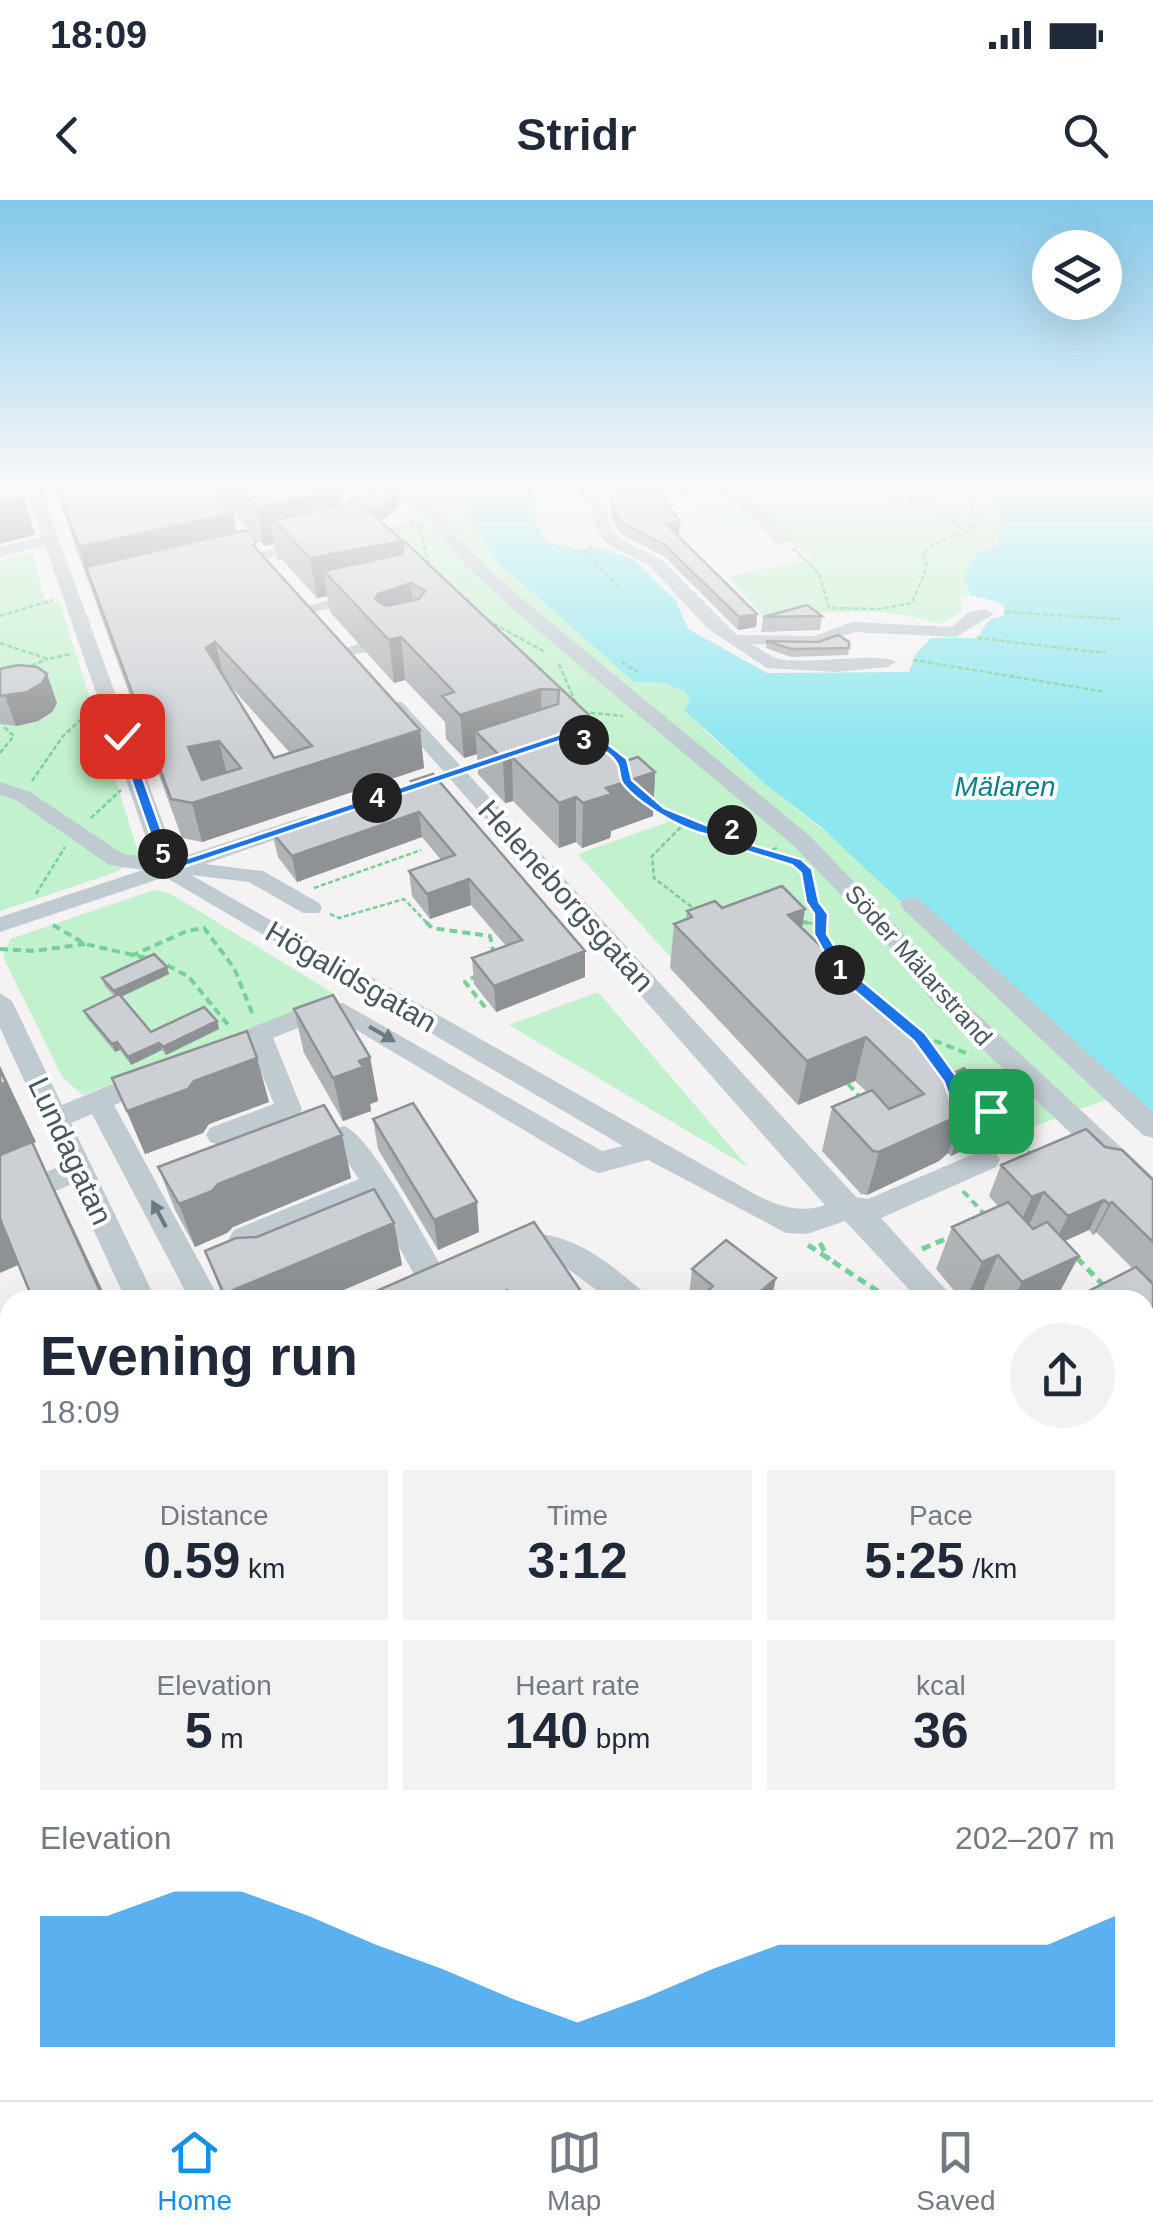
<!DOCTYPE html>
<html lang="en">
<head>
<meta charset="utf-8">
<style>
  :root { --surface:#fff; --page:#f2f2f3; --text:#1f2937; --muted:#747a83; --line:#e0e1e3; --accent:#168fe9 }
  body { margin:0; font-family:Helvetica,sans-serif; background:var(--page); color:var(--text); height:100vh; display:flex; flex-direction:column; font-size:38px; white-space:nowrap }
  * { box-sizing:border-box; margin:0 }
  p { font-size:32px; color:var(--muted) }
  .icon { flex:none; width:55px; height:55px; fill:none; stroke:currentColor; stroke-width:2; stroke-linecap:round; stroke-linejoin:round }
  .map { position:relative; flex:1; overflow:hidden }
  .side { position:absolute; left:0px; top:1090px; width:1155px; height:810px; display:flex; flex-direction:column; background:var(--surface); border-radius:30px 30px 0 0; box-shadow:0 10px 40px #0002 }
  .side>* { flex:none }
  .tools { position:absolute; left:1032px; top:30px; display:grid; gap:20px }
  .tools a { display:grid; place-items:center; width:90px; height:90px; border-radius:50%; background:var(--surface); box-shadow:0 10px 40px #0002; font-size:50px }
  .pin { position:absolute; display:grid; place-items:center; width:85px; height:85px; color:#fff; margin:-42px; border-radius:20px; box-shadow:0 5px 15px #0006 }
  .km { position:absolute; width:50px; height:50px; margin:-25px; border-radius:50%; background:#222; color:#fff; font-size:28px; line-height:50px; text-align:center }
  .round { display:grid; place-items:center; flex:none; width:105px; height:105px; border-radius:52px; background:var(--page) }
  .headline { display:flex; align-items:center; justify-content:space-between; height:170px; padding:0 40px }
  h1 { font-size:55px; font-weight:700; line-height:75px }
  .stats { display:grid; grid-template-columns:repeat(3,1fr); gap:15px; height:170px; padding:10px 40px }
  .stats div { display:grid; align-content:center; border-radius:0px; background:var(--page); text-align:center }
  .stats b { font-size:50px; font-weight:700 }
  .stats small { font-size:28px; font-weight:400 }
  .stats p { font-size:28px }
  .chart { height:280px; padding:20px 40px }
  .chart p { display:flex; justify-content:space-between }
  .chart svg { width:100%; height:180px; margin-top:10px; fill:var(--accent); opacity:.7 }
  .status { display:flex; justify-content:space-between; align-items:center; height:70px; padding:0 50px; background:var(--surface); direction:ltr }
  .status svg { height:28px; fill:currentColor }
  header { display:flex; justify-content:space-between; align-items:center; height:130px; padding:0 40px; background:var(--surface); font-size:45px; font-weight:700 }
  .menu { display:flex; justify-content:space-around; align-items:center; height:140px; border-top:2px solid var(--line); background:var(--surface); font-size:28px; color:var(--muted) }
  .menu a { display:grid; justify-items:center; gap:5px }
  .menu .active { color:var(--accent) }
  .map>svg:first-child { display:block }
  .commercial { fill:#fdf6ed }
  .green { fill:#c1f1cd }
  .water { fill:#8de7ee }
  .lines { fill:none; stroke-linecap:round; stroke-linejoin:round }
  .path-far2 { stroke:#78d098; stroke-width:2.5; stroke-dasharray:5 2.5; stroke-linecap:butt }
  .path-far1 { stroke:#78d098; stroke-width:4; stroke-dasharray:8 5; stroke-linecap:butt }
  .path { stroke:#78d098; stroke-width:5; stroke-dasharray:9 6; stroke-linecap:butt }
  .minor { fill:#bfcbd1; fill-rule:evenodd }
  .wall { fill:#afb3b6; fill-rule:evenodd }
  .shaded-wall { fill:#8f9294 }
  .building { fill:#ccd0d4; stroke:#8f9294; stroke-width:2.5; fill-rule:evenodd }
  .oneway { fill:#6c7a82 }
  .route { fill:#1a73e8; stroke:#fff; stroke-width:2.5 }
  .labels { text-anchor:middle; stroke-width:8; stroke-linejoin:round; paint-order:stroke }
  .far-street-label { font-size:25px; fill:#495860; stroke:#fff }
  .far-water-label { font-size:28px; font-style:italic; fill:#0c818a; stroke:#fff }
  .street-label { font-size:30px; fill:#495860; stroke:#fff }
</style>
</head>
<body>
<div class="status"><b>18:09</b><svg viewBox="0 0 49 12"><path d="M0 12V9h3v3zM5 12V6h3v6zM10 12V3h3v9zM15 12V0h3v12zM26 1h20v11H26zM47 4h2v5h-2z"/></svg></div>
<header><svg class="icon" aria-label="back" viewBox="0 0 24 24"><path d="M15 5l-7 7 7 7"/></svg>Stridr<svg class="icon" aria-label="search" viewBox="0 0 24 24"><circle cx="10" cy="10" r="6"/><path d="M15 15l6 6"/></svg></header>
<div class="map">
<svg width="1153" height="1900" viewBox="0 0 1153 1900">
  <rect width="100%" height="100%" fill="#f4f2f2"/>
  <!-- commercial -->
  <path class="commercial" d="M10 1791V1890H264L268 1900H0V1798Z"/>
  <!-- green -->
  <path class="green" d="M324 285H430L465 308 497 363 634 482 663 483 686 492 704 530 766 585 910 698 1129 891 1003 938 782 718 671 758 578 654 668 622 584 539 599 531 534 467 376 334 424 316C385 287 354 303 324 285Z
    M717 285H990L1004 328 964 387 971 395 961 398V412L940 424C882 405 825 412 764 417L727 376 815 359 786 340 768 320 717 325 694 312 711 299 694 294Z
    M33 353 44 399 60 403 140 658 116 672 0 711V361Z
    M154 690 171 694 336 795 83 895 63 878 3 757 10 739Z
    M598 792 748 967 509 825Z
    M1145 1268 1153 1273V1495L1145 1483Z"/>
  <!-- water -->
  <path class="water" d="M430 285H519L541 303 534 305V317L546 342 585 350 589 345 633 359 676 401 688 429 767 473 909 472 916 454 931 438H977L990 419 1003 416 1005 408 998 402 971 395 963 378 976 353 991 349 999 340 998 333 1004 328 990 285H1153V913L910 698 900 701 821 627 766 585 684 510 690 502 686 492 663 483 634 482 498 363 465 308Z"/>
  <g class="lines">
    <!-- path-far2 -->
    <path class="path-far2" d="M849 285 927 304
      M950 315 971 306 973 294 969 285
      M418 324 430 367
      M389 332 417 321
      M966 332 980 321 971 306
      M793 348 819 374 829 408 880 409 912 403 927 367 923 354 934 344 966 332 930 305 926 285
      M585 350 619 388
      M1005 412 1120 419
      M0 416 53 400
      M487 420 545 452
      M977 438 1106 453
      M0 443 48 459 72 454
      M913 460 1106 492
      M622 462 637 472
      M559 464 577 506
      M24 468 48 459
      M583 512 623 516
      M0 553 14 536 4 527
      M32 581 63 536 89 512
      M652 604 715 634 729 629 741 645 768 651
      M91 618 121 590
      M686 622 652 656 654 678 697 711
      M777 648 768 651 791 660
      M808 676C811 692 821 709 820 725
      M314 688 421 650
      M36 694 65 647
      M330 714 339 718 404 699 429 725
      M800 722 820 724"/>
    <!-- path-far1 -->
    <path class="path-far1" d="M426 722 432 728 490 736 494 755
      M800 722 820 724
      M821 722 820 734 831 757
      M53 725 85 744 147 758
      M0 749 34 751 85 744
      M131 756 187 731 204 728 234 768 253 815
      M156 759 189 777 229 826
      M478 775 465 782 488 811
      M910 831 971 855
      M848 884 862 899
      M992 896 995 876
      M991 911 995 940
      M981 928 1033 955
      M963 991 987 1017"/>
    <!-- path -->
    <path class="path" d="M820 1043 829 1060
      M808 1045 891 1100
      M922 1049 950 1037
      M1077 1058 1105 1087
      M1145 1251 1153 1256
      M1145 1479 1153 1492
      M0 1669 10 1672
      M1145 1824 1153 1825
      M0 1826 10 1820
      M277 1890 281 1900"/>
    <!-- minor -->
    <path class="minor" d="M18 285H35L41 291 176 659 300 618 307 616 318 622 314 626 205 664 263 671 319 703 322 708 319 713H303L249 682 191 675 717 973C752 991 785 1019 825 1005L386 506 388 502H402L856 997 868 999 976 953 986 949 996 953 1000 960 996 967 881 1018 955 1100H919L845 1021 807 1034 786 1033 648 960 599 973 589 969 338 819H320L273 838 302 909 298 916 220 945 210 942 206 935 210 928 274 904 251 847 217 860 208 857 204 851 208 845 308 805 343 803 602 951 623 946 165 677 0 732V717L143 670 109 665 16 600 0 595V582L30 592 123 654 153 658 45 345 0 357V347L42 337 27 293Z
      M377 285H394L414 297 456 285H479L425 303 440 312 475 357 527 403 810 636 899 729 950 789 1153 977V1005L1143 1002 932 801 883 739 794 646 515 411 463 363 430 318Z
      M572 285H587L606 305 609 324 619 338 662 360 737 435 815 436 852 422 952 427 969 412 985 409 994 414 956 437 854 432 817 446 751 444C760 448 770 457 779 459 805 465 883 452 896 462L887 467 837 472 767 468 708 429 650 366 607 344 596 329 591 306Z
      M595 285 643 291 732 285 766 313 790 341 776 344 756 319 722 292 643 299Z
      M310 338 316 340V346L226 369 218 364Z
      M363 390 371 395 369 399 306 414 297 409Z
      M361 443 370 448 367 452 345 456 336 451Z
      M911 697 919 699 1153 912V938L1143 935 903 709 900 704 903 699Z
      M0 793 12 801 62 905 141 872H159L163 879 159 886 114 905 220 1100H190L92 914 71 923 156 1100H126L72 984 0 1014V991L63 965 0 828Z
      M344 926C370 934 429 1046 446 1074L450 1083 446 1092 435 1095 424 1092 371 997 261 1043 276 1064C269 1077 261 1079 247 1075L229 1038 234 1030 359 979 330 936 334 929Z
      M533 1033C579 1037 609 1063 642 1091L646 1100H610L556 1060 506 1056 501 1048 506 1040Z
      M1145 1201 1153 1204V1236L1145 1233Z
      M10 1283V1316L0 1320V1287Z
      M10 1435V1474L0 1478V1440Z
      M494 1890H541L545 1900H498Z
      M627 1890H674L678 1900H631Z
      M1021 1890H1070L1066 1900H1017Z"/>
  </g>
  <!-- wall -->
  <path class="wall" d="M53 285H208L233 313 237 332 259 352 420 530 424 568 202 642 182 638ZM226 481 290 553 274 558Z
    M209 285H335L342 305 349 303 346 290 399 307 380 321 589 515 588 528 626 561 655 572 653 616 611 631 610 638 582 648 576 642 559 648 513 601 505 603 478 574 477 554 464 558 446 539 445 522 405 480 394 483 330 412 327 396 317 398 282 360H277L274 344 264 346Z
    M625 289 679 334H676L757 414 756 427 738 430 665 357 622 335 613 323 610 296 625 294Z
    M822 416 820 430 761 432 763 417Z
    M766 441 849 448 848 455 791 457 766 448Z
    M0 469 57 503 52 512 38 521 16 526 0 524Z
    M411 581 585 777 496 812 474 784 472 758 506 746 471 705 430 719 412 696 409 671 441 660 422 637 297 682 278 657 272 632 412 586Z
    M722 708 802 728 954 873 996 899 980 942 951 956 948 953 939 961 867 995 861 994 822 951 832 907 867 892 855 881 798 905 670 768 674 724 686 719 687 711Z
    M167 767 169 774 121 797 151 832 217 821 219 829 166 855 162 850 131 865 120 850 115 852 87 818 84 811 114 796 105 786 102 778Z
    M294 809 370 857 378 901 370 904 371 911 343 921 304 853Z
    M257 858 269 902 209 924 203 933 145 954 112 878Z
    M373 919 479 1032 438 1050 378 949Z
    M342 935 351 978 233 1027 227 1033 195 1047 175 1010 158 967Z
    M1105 947 1153 980V1184L1145 1189V1100H1077L1079 1096 1133 1069 1096 1032 1093 1035 1089 1030 1065 1041 1057 1097 1052 1100H983L980 1097 972 1100H962L936 1069 952 1027 999 1007 989 996 1001 965Z
    M394 1023 402 1065 320 1100H224L205 1051 257 1037Z
    M692 1069 776 1078 771 1100H692L689 1097Z
    M1149 1616 1153 1617V1772L1145 1733V1620Z
    M869 1890H965L954 1900H876Z
    M1094 1890H1145L1153 1900H1090Z"/>
  <!-- shaded-wall -->
  <path class="shaded-wall" d="M340 289 345 327 270 321 274 344 264 346 257 308Z
    M398 294 399 307 371 327 370 314Z
    M24 299 35 335 0 344V305Z
    M233 313 241 351 86 367 90 386 79 347Z
    M680 322 679 334 664 336 665 323Z
    M403 341 407 380 324 371 327 396 317 398 310 358Z
    M411 383 415 424 383 435 375 399 378 394Z
    M757 414 756 427 738 430 739 417Z
    M401 437 405 480 394 483 389 440Z
    M215 442 224 479 206 448Z
    M47 474 57 503 52 512 38 521 16 526 5 496Z
    M541 489 542 532 475 531 477 554 464 558 460 515Z
    M589 515 588 559 578 519Z
    M420 530 424 568 202 642 192 603Z
    M219 541 228 579 198 586 188 547Z
    M512 557 513 601 505 603 503 559Z
    M655 572 653 616 611 631 610 638 582 648 583 603 606 588Z
    M576 597V642L559 648V603Z
    M419 612 422 637 297 682 292 656Z
    M469 679 471 705 430 719 427 694Z
    M805 709 798 753 788 715Z
    M585 751V777L496 812 494 786Z
    M167 767 169 774 116 799 114 791Z
    M217 821 219 829 166 855 163 847Z
    M866 837 855 881 798 905 807 861Z
    M117 842 120 850 115 852 112 844Z
    M159 843 162 850 131 865 128 857Z
    M370 857 378 901 370 904 371 911 343 921 333 878 359 861Z
    M257 858 269 902 209 924 203 933 145 954 127 911 194 881Z
    M0 866 36 942 32 944 61 1002 107 1100H104L0 957Z
    M996 899 980 942 951 956 966 912Z
    M963 910 948 953 939 961 867 995 879 952Z
    M342 935 351 978 233 1027 227 1033 195 1047 179 1004 218 984Z
    M1044 992 1030 1023 1018 1028 1032 997Z
    M1104 1000 1089 1030 1053 1046 1068 1016Z
    M477 1002 479 1032 438 1050 434 1020Z
    M1112 1002 1096 1032 1093 1035 1109 1004Z
    M0 1015 27 1061 0 1073Z
    M394 1023 402 1065 320 1100H227L224 1094Z
    M998 1055 980 1097 972 1100H966L982 1062Z
    M1079 1056 1057 1097 1052 1100H1013L1022 1082Z
    M776 1078 771 1100H751Z
    M507 1090 508 1100H486Z
    M1153 1164V1184L1145 1189V1176Z
    M0 1219 7 1229 10 1237V1280L0 1283Z
    M10 1388V1431L0 1420V1393Z
    M0 1423 8 1432 0 1436Z
    M1153 1569V1575L1145 1578V1572Z
    M144 1890H154L157 1900H148Z
    M350 1890H377L363 1900H336Z"/>
  <!-- building -->
  <path class="building" d="M0 285H19L24 299 0 305Z
    M56 285H208L233 313 79 347Z
    M236 285H335L340 289 257 308Z
    M353 285 398 294 372 313 346 290Z
    M625 289 658 290 680 322 665 323 757 414 739 417 665 345 622 323 613 310 610 296 628 294Z
    M358 301 403 341 310 358 275 321H270Z
    M247 330 257 341 253 345 420 530 192 603 171 599 86 367ZM215 442 312 546 274 558 206 448ZM219 541 241 568 202 580 188 547Z
    M404 341 589 515 578 519 626 561 638 557 655 572 606 588 612 594 583 603 576 597 559 603 512 557 503 559 475 531 558 504 559 490 541 489 460 515 442 496 454 492 401 437 389 440 324 371 402 354ZM411 383 425 391 419 399 386 406 375 399 378 394Z
    M807 405 822 416 763 417Z
    M838 435 849 442V448L792 449 766 441 818 442Z
    M18 465 37 467 47 474 42 483 27 492 0 496V469Z
    M433 574 585 751 494 786 472 758 522 740 469 679 427 694 409 671 455 655 419 612 292 656 272 632 415 585 411 581Z
    M782 686 805 709 788 715 954 873 964 868 996 899 966 912 963 910 954 918 879 952 873 951 832 907 872 890 889 909 924 894 866 837 807 861 674 724 692 717 687 711 715 701 722 708Z
    M154 754 167 767 114 791 102 778Z
    M119 794 151 832 204 807 217 821 163 847 159 843 128 857 117 842 112 844 84 811Z
    M333 795 370 857 359 861 363 867 333 878 294 809Z
    M247 831 257 858 194 881 188 889 127 911 112 878Z
    M0 870 6 882 0 885Z
    M413 903 477 1002 434 1020 373 919Z
    M324 905 342 935 218 984 212 991 179 1004 158 967Z
    M1086 929 1105 947 1122 950 1153 980V1042L1112 1002 1109 1004 1104 1000 1068 1016 1044 992 1032 997 1001 965Z
    M32 942 104 1100H33L0 1019V955Z
    M374 989 394 1023 224 1094 205 1051 236 1038 257 1037Z
    M1008 1002 1033 1029 1047 1022 1079 1056 1022 1082 998 1055 982 1062 952 1027Z
    M534 1022 587 1100H513L507 1090 486 1100H356Z
    M726 1040 776 1078 751 1100H697L713 1086 692 1069Z
    M1136 1067 1153 1084V1152L1145 1143V1100H1082L1079 1096Z
    M10 1323V1388L0 1393V1328Z
    M1145 1491 1153 1506V1569L1145 1572Z
    M10 1506V1583L4 1587 0 1575V1512Z
    M1149 1616 1153 1617V1635Z
    M1145 1860 1153 1867V1900H1101L1106 1890H1145Z
    M95 1890H144L148 1900H98Z
    M298 1890H350L336 1900H301Z
    M387 1890H470L474 1900H392Z
    M777 1890H801L807 1900H764Z
    M887 1890H965L954 1900H894Z"/>
  <!-- one-way arrows -->
  <defs><path id="oneway-solid" d="M-6-.8H1V-3.2L6.5 0L1 3.2V.8H-6Z" transform="scale(2.5)"/></defs>
  <g class="oneway">
    <use href="#oneway-solid" transform="translate(382 834) rotate(30)"/>
    <use href="#oneway-solid" transform="translate(159 1014) rotate(-118)"/>
  </g>
  <!-- sky -->
  <linearGradient id="sky" x2="0" y2="1"><stop stop-color="#83c8ea"/><stop offset="0.52" stop-color="#faf9f9"/><stop offset="1" stop-color="#faf9f9" stop-opacity="0"/></linearGradient>
  <rect width="1153" height="551" fill="url(#sky)"/>
  <!-- route -->
  <path class="route" d="M566 532 604 541 627 559 632 580 664 608 716 629 734 626 745 643 801 659 812 669 819 702 828 714 827 734 849 770 925 833 957 877 966 901 983 918 985 907H996L997 941H986L953 908 944 882 914 841 838 777 814 734V714L806 702 801 673 792 665 736 648 727 634C700 643 640 606 623 584 618 578 621 568 616 562 605 546 583 543 566 539L168 672 162 668 116 536 122 533 128 536 173 663Z"/>
  <g class="labels">
    <!-- far-street labels -->
    <g class="far-street-label">
      <text transform="translate(919 765) rotate(48)" y="9">Söder Mälarstrand</text>
    </g>
    <!-- far-water labels -->
    <g class="far-water-label">
      <text x="1005" y="596">Mälaren</text>
    </g>
    <!-- street labels -->
    <g class="street-label">
      <text transform="translate(566 696) rotate(48)" y="10">Heleneborgsgatan</text>
      <text transform="translate(351 777) rotate(30)" y="10">Högalidsgatan</text>
      <text transform="translate(70 951) rotate(65)" y="10">Lundagatan</text>
    </g>
  </g>
</svg>
<div class="tools">
<a><svg class="icon" aria-label="layers" viewBox="0 0 24 24"><path d="M12 4l9 5-9 5-9-5zM3 14l9 5 9-5"/></svg></a>
</div>
<div class="pin" style="left:991px;top:911px;background:#1e9e55"><svg class="icon" aria-label="arrive" viewBox="0 0 24 24"><path d="M6 21V4h12l-3 4 3 4H6"/></svg></div>
<div class="pin" style="left:122px;top:536px;background:#d93025"><svg class="icon" aria-label="check" viewBox="0 0 24 24"><path d="M5 12l5 5 9-10"/></svg></div>
<b class="km" style="left:840px;top:770px">1</b>
<b class="km" style="left:732px;top:630px">2</b>
<b class="km" style="left:584px;top:540px">3</b>
<b class="km" style="left:377px;top:598px">4</b>
<b class="km" style="left:163px;top:654px">5</b>
<section class="side">
<div class="headline"><div><h1>Evening run</h1><p>18:09</p></div><a class="round"><svg class="icon" aria-label="share" viewBox="0 0 24 24"><path d="M12 15V3M7 8l5-5 5 5M5 13v7h14v-7"/></svg></a></div>
<div class="stats">
<div><p>Distance</p><b>0.59<small> km</small></b></div>
<div><p>Time</p><b>3:12</b></div>
<div><p>Pace</p><b>5:25<small> /km</small></b></div>
</div>
<div class="stats">
<div><p>Elevation</p><b>5<small> m</small></b></div>
<div><p>Heart rate</p><b>140<small> bpm</small></b></div>
<div><p>kcal</p><b>36</b></div>
</div>
<div class="chart"><p><span>Elevation</span>202–207 m</p>
<svg viewBox="0 0 160 44" preserveAspectRatio="none"><path d="M0 44V12L10 12L20 6L30 6L40 12L50 19L60 25L70 32L80 38L90 32L100 25L110 19L120 19L130 19L140 19L150 19L160 12V44z"/></svg>
</div>
</section>
</div>
<nav class="menu">
<a class="active"><svg class="icon" aria-label="home" viewBox="0 0 24 24"><path d="M3 11l9-7 9 7M6 9v11h12V9"/></svg>Home</a>
<a><svg class="icon" aria-label="map" viewBox="0 0 24 24"><path d="M3 6l6-2 6 2 6-2v14l-6 2-6-2-6 2zM9 4v14M15 6v14"/></svg>Map</a>
<a><svg class="icon" aria-label="saved" viewBox="0 0 24 24"><path d="M7 4h10v16l-5-4-5 4z"/></svg>Saved</a>
</nav>
</body>
</html>
